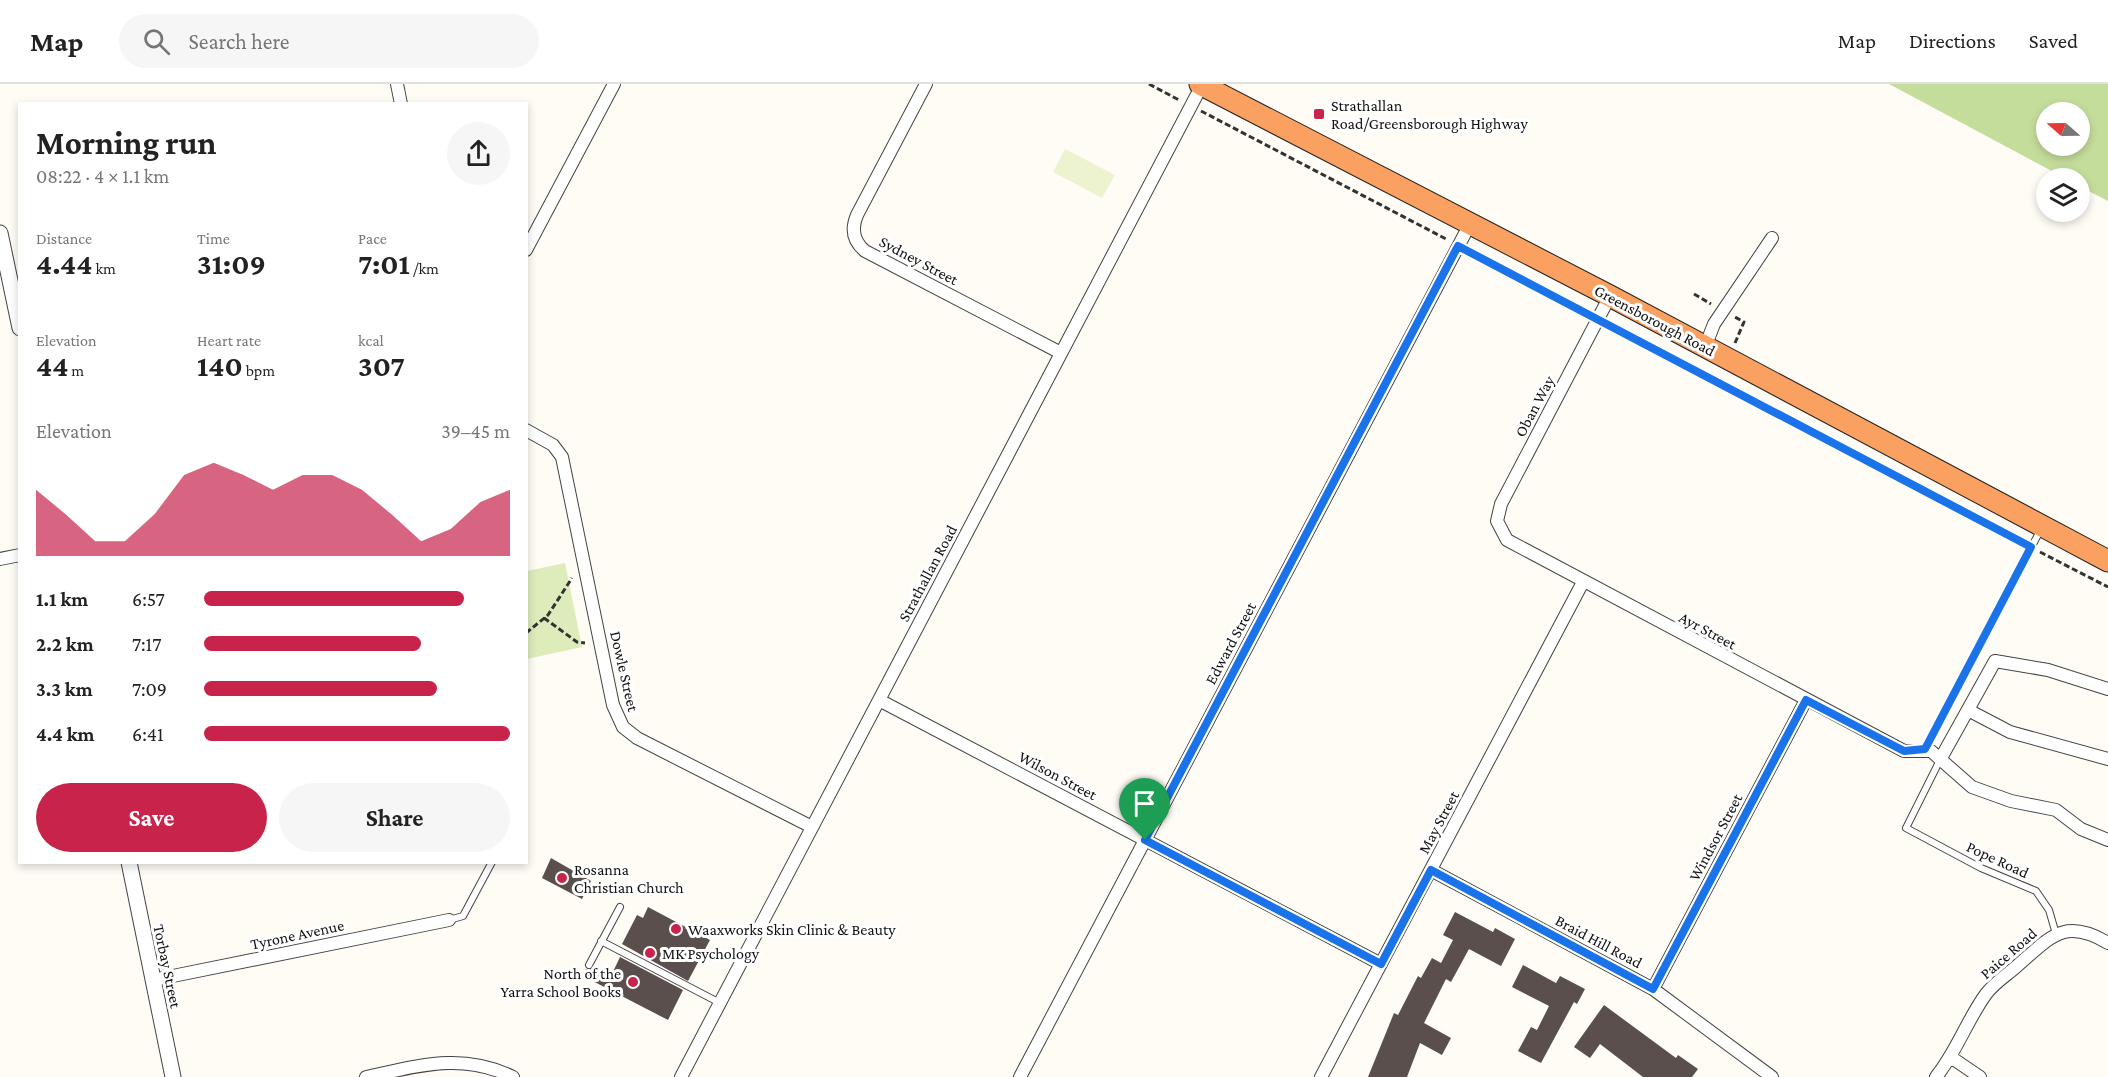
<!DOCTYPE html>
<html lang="en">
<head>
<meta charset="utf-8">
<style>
  :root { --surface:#fff; --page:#f6f6f6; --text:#222; --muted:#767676; --line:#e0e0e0; --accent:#c7234b }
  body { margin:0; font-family:"Crimson Pro",serif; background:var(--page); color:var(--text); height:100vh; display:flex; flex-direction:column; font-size:22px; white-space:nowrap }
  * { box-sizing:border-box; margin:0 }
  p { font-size:20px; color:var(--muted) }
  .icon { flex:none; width:33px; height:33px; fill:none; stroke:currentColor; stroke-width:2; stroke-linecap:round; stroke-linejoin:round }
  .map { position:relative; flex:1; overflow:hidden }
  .sheet { position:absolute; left:18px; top:18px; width:510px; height:762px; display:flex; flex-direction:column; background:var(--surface); border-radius:0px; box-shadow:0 3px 9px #0003 }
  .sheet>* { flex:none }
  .needle { width:39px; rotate:290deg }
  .controls { position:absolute; left:2036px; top:18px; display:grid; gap:12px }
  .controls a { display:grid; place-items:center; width:54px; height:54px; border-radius:50%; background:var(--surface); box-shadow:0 3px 9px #0003; font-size:30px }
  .pin { position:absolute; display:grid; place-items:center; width:51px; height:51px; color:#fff; margin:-62px -26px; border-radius:50% 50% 50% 0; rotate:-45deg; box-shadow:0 0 6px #0007 }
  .pin .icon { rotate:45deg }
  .round { display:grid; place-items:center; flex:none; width:63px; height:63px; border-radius:32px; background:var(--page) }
  .head { display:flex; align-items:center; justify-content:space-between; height:102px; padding:0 18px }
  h1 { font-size:33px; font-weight:700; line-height:45px }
  .stats { display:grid; grid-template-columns:repeat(3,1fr); gap:9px; height:102px; padding:6px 18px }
  .stats div { display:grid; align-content:center }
  .stats b { font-size:30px; font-weight:700 }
  .stats small { font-size:16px; font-weight:400 }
  .stats p { font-size:16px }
  .chart { height:168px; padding:12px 18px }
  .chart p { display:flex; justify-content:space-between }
  .chart svg { width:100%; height:108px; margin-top:6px; fill:var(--accent); opacity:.7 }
  .button { display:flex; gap:12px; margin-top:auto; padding:12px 18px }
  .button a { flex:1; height:69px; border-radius:36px; background:var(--accent); color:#fff; font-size:24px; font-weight:700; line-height:69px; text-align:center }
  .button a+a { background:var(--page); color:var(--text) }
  ul { padding:0 18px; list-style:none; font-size:20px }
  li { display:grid; grid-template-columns:96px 72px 1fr; align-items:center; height:45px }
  li i { height:15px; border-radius:8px; background:var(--accent) }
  header { display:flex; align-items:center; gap:36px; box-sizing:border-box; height:84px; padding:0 30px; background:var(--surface); border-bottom:2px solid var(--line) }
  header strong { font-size:28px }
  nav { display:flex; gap:33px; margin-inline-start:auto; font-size:21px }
  .search { width:420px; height:54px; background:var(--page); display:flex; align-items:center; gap:15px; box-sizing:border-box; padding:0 21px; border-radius:33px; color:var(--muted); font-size:22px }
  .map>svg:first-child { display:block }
  .green { fill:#deecbc }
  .forest { fill:#c5dd9b; fill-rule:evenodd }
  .pitch { fill:#edf3ce }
  .building { fill:#5a4f4d }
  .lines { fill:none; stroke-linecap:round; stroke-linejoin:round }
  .service-casing { stroke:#444; stroke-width:8 }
  .minor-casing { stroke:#444; stroke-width:14 }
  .tertiary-casing { stroke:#444; stroke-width:17 }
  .trunk-casing { stroke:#222; stroke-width:23 }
  .path { stroke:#333; stroke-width:3; stroke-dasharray:6 3; stroke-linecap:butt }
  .service { stroke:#fff; stroke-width:6 }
  .minor { stroke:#fff; stroke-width:12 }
  .tertiary { stroke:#fff; stroke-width:15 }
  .trunk { stroke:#faa061; stroke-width:21 }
  .route-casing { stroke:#fff; stroke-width:12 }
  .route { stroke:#1a73e8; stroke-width:8 }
  .poi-dot { fill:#c7234b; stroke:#fff; stroke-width:2 }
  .labels { text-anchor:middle; stroke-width:6; stroke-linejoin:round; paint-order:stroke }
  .poi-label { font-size:16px; fill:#111; stroke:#fff; text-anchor:start }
  .street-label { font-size:16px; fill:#111; stroke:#fff }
</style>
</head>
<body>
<header>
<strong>Map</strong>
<div class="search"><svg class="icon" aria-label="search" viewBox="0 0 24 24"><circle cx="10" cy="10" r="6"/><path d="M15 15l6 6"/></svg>Search here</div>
<nav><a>Map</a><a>Directions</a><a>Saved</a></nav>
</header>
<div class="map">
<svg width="2108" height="993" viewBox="0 0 2108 993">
  <rect width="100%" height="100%" fill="#fffbf5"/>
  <!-- green -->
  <path class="green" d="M565 479 582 563 527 575V487Z"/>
  <!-- forest -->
  <path class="forest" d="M1889 0H2108V117L2079 102V94H2065ZM2046 28H2079V62H2046Z"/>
  <!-- pitch -->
  <path class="pitch" d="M1065 65 1115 91 1102 114 1053 88Z"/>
  <!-- building -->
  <path class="building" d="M551 774 591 797 582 815 542 794Z
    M648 823 710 856 688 897 622 860 637 831 643 834Z
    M1455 828 1493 848 1495 844 1515 855 1501 882 1469 865 1451 898 1446 895 1424 939 1451 954 1442 971 1420 959 1407 993H1368L1394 929 1398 931 1418 892 1421 894 1432 874 1441 879 1453 856 1443 851Z
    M620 873 683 906 668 936 583 892 586 885 594 883 611 892Z
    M1523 881 1556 899 1560 892 1585 905 1577 920 1574 918 1541 979 1518 967 1531 943 1537 946 1549 922 1512 903Z
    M1604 921 1676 974 1678 971 1698 985 1692 993H1643L1600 960 1590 974 1574 963Z"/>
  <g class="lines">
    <!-- service casing -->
    <g class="service-casing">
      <path id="service" d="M1925 665 2041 445
        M1940 676 1906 744 1981 784 2036 807 2049 826 2056 850
        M449 836 463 832 492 778
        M601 857 720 919
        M589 881 620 823"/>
    </g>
    <!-- minor casing -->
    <g class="minor-casing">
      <path id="minor" d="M397 0 401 20
        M926 0 857 131C851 145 853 157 865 167L1061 269
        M526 166 614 0
        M1610 212 1501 420 1497 437 1507 456 1904 667H1931L1972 703 2011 717 2056 726 2081 745 2108 756
        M1705 263 1714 240 1772 154
        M526 346 553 361 562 373 613 621 623 643 637 654 812 743
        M0 475 20 471
        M879 616 1381 880
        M1968 626 2010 648 2108 675
        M1941 674 1995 577 2048 586 2108 605
        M1431 786 1653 905 1772 993
        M153 896 449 836
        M1653 905 1806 616
        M1952 974 1980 993
        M366 993C419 982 461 968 513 993
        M681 993 1202 1
        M1020 993 1470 140
        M1321 993 1583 498
        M1936 993C1957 967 1967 936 1986 910 1994 899 2007 891 2017 882 2051 853 2064 833 2108 859"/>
    </g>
    <!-- tertiary casing -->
    <g class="tertiary-casing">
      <path id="tertiary" d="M0 149 20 244
        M129 778 173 993"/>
    </g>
    <!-- trunk casing -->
    <g class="trunk-casing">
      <path id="trunk" d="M1200 0 1610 212 2108 477"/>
    </g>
    <!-- path -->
    <path class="path" d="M1149 0 1179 16
      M1201 27 1448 156
      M1470 168 1585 230
      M1694 210 1711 220
      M1610 243 2024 459
      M1735 259 1744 238 1735 233
      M2040 468 2108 503
      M544 534 577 558 585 559
      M526 549 548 531 572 494"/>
    <!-- service -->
    <use href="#service" class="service"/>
    <!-- minor -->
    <use href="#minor" class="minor"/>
    <!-- tertiary -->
    <use href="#tertiary" class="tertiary"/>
    <!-- trunk -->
    <use href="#trunk" class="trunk"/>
  </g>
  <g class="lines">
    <!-- route casing -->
    <g class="route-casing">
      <path id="route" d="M1458 162 2031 463 1925 665 1904 667 1806 616 1653 905 1431 786 1381 880 1145 756Z"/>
    </g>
    <!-- route -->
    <use href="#route" class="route"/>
  </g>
  <!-- markers -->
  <g class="poi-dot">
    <rect x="1313" y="24" width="12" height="12" rx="3"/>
    <circle cx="562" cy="794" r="6"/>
    <circle cx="676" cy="845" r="6"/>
    <circle cx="650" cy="869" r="6"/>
    <circle cx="633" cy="898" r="6"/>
  </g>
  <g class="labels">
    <!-- poi labels -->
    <g class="poi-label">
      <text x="1331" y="27">Strathallan<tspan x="1331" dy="18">Road/Greensborough Highway</tspan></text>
      <text x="574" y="791">Rosanna<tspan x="574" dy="18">Christian Church</tspan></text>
      <text x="688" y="851">Waaxworks Skin Clinic &amp; Beauty</text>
      <text x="662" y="875">MK Psychology</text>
      <text x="621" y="895" text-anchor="end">North of the<tspan x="621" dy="18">Yarra School Books</tspan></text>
    </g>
    <!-- street labels -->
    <g class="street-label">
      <text transform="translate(919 176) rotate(28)" y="6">Sydney Street</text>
      <text transform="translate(1655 236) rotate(28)" y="6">Greensborough Road</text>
      <text transform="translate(1534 322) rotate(-62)" y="6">Oban Way</text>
      <text transform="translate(927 489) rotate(-62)" y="6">Strathallan Road</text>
      <text transform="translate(1708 546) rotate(28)" y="6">Ayr Street</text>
      <text transform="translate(1230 559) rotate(-62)" y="6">Edward Street</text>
      <text transform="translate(625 587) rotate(77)" y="6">Dowle Street</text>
      <text transform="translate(1058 691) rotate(28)" y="6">Wilson Street</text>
      <text transform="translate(1438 738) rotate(-62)" y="6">May Street</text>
      <text transform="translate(1715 753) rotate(-62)" y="6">Windsor Street</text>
      <text transform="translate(1998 775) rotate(25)" y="6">Pope Road</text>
      <text transform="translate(297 850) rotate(-12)" y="6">Tyrone Avenue</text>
      <text transform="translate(1599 857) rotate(28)" y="6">Braid Hill Road</text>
      <text transform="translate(2008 869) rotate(-41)" y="6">Paice Road</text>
      <text transform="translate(168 882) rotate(78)" y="6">Torbay Street</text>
    </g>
  </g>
</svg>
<div class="controls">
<a><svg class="needle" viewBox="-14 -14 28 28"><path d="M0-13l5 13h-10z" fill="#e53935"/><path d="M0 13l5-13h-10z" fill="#767676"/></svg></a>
<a><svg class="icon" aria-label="layers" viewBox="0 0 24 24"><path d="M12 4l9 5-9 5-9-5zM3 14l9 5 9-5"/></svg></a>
</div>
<div class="pin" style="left:1145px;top:756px;background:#1e9e55"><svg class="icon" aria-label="arrive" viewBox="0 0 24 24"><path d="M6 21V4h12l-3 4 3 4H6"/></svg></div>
<section class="sheet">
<div class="head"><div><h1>Morning run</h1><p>08:22 · 4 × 1.1 km</p></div><a class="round"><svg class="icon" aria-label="share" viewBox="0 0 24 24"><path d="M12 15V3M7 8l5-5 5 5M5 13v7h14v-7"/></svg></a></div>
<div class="stats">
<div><p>Distance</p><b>4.44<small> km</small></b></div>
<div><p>Time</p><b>31:09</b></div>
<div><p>Pace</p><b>7:01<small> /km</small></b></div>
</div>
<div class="stats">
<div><p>Elevation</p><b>44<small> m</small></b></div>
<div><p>Heart rate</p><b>140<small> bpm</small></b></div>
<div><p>kcal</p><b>307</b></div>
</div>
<div class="chart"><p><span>Elevation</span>39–45 m</p>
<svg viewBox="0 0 160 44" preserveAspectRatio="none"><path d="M0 44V17L10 27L20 38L30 38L40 27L50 11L60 6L70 11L80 17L90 11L100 11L110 17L120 27L130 38L140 33L150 22L160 17V44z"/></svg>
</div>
<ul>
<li><b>1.1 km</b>6:57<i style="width:85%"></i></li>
<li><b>2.2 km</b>7:17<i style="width:71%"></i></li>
<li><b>3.3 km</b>7:09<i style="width:76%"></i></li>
<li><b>4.4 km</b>6:41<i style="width:100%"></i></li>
</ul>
<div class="button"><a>Save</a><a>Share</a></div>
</section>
</div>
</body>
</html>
